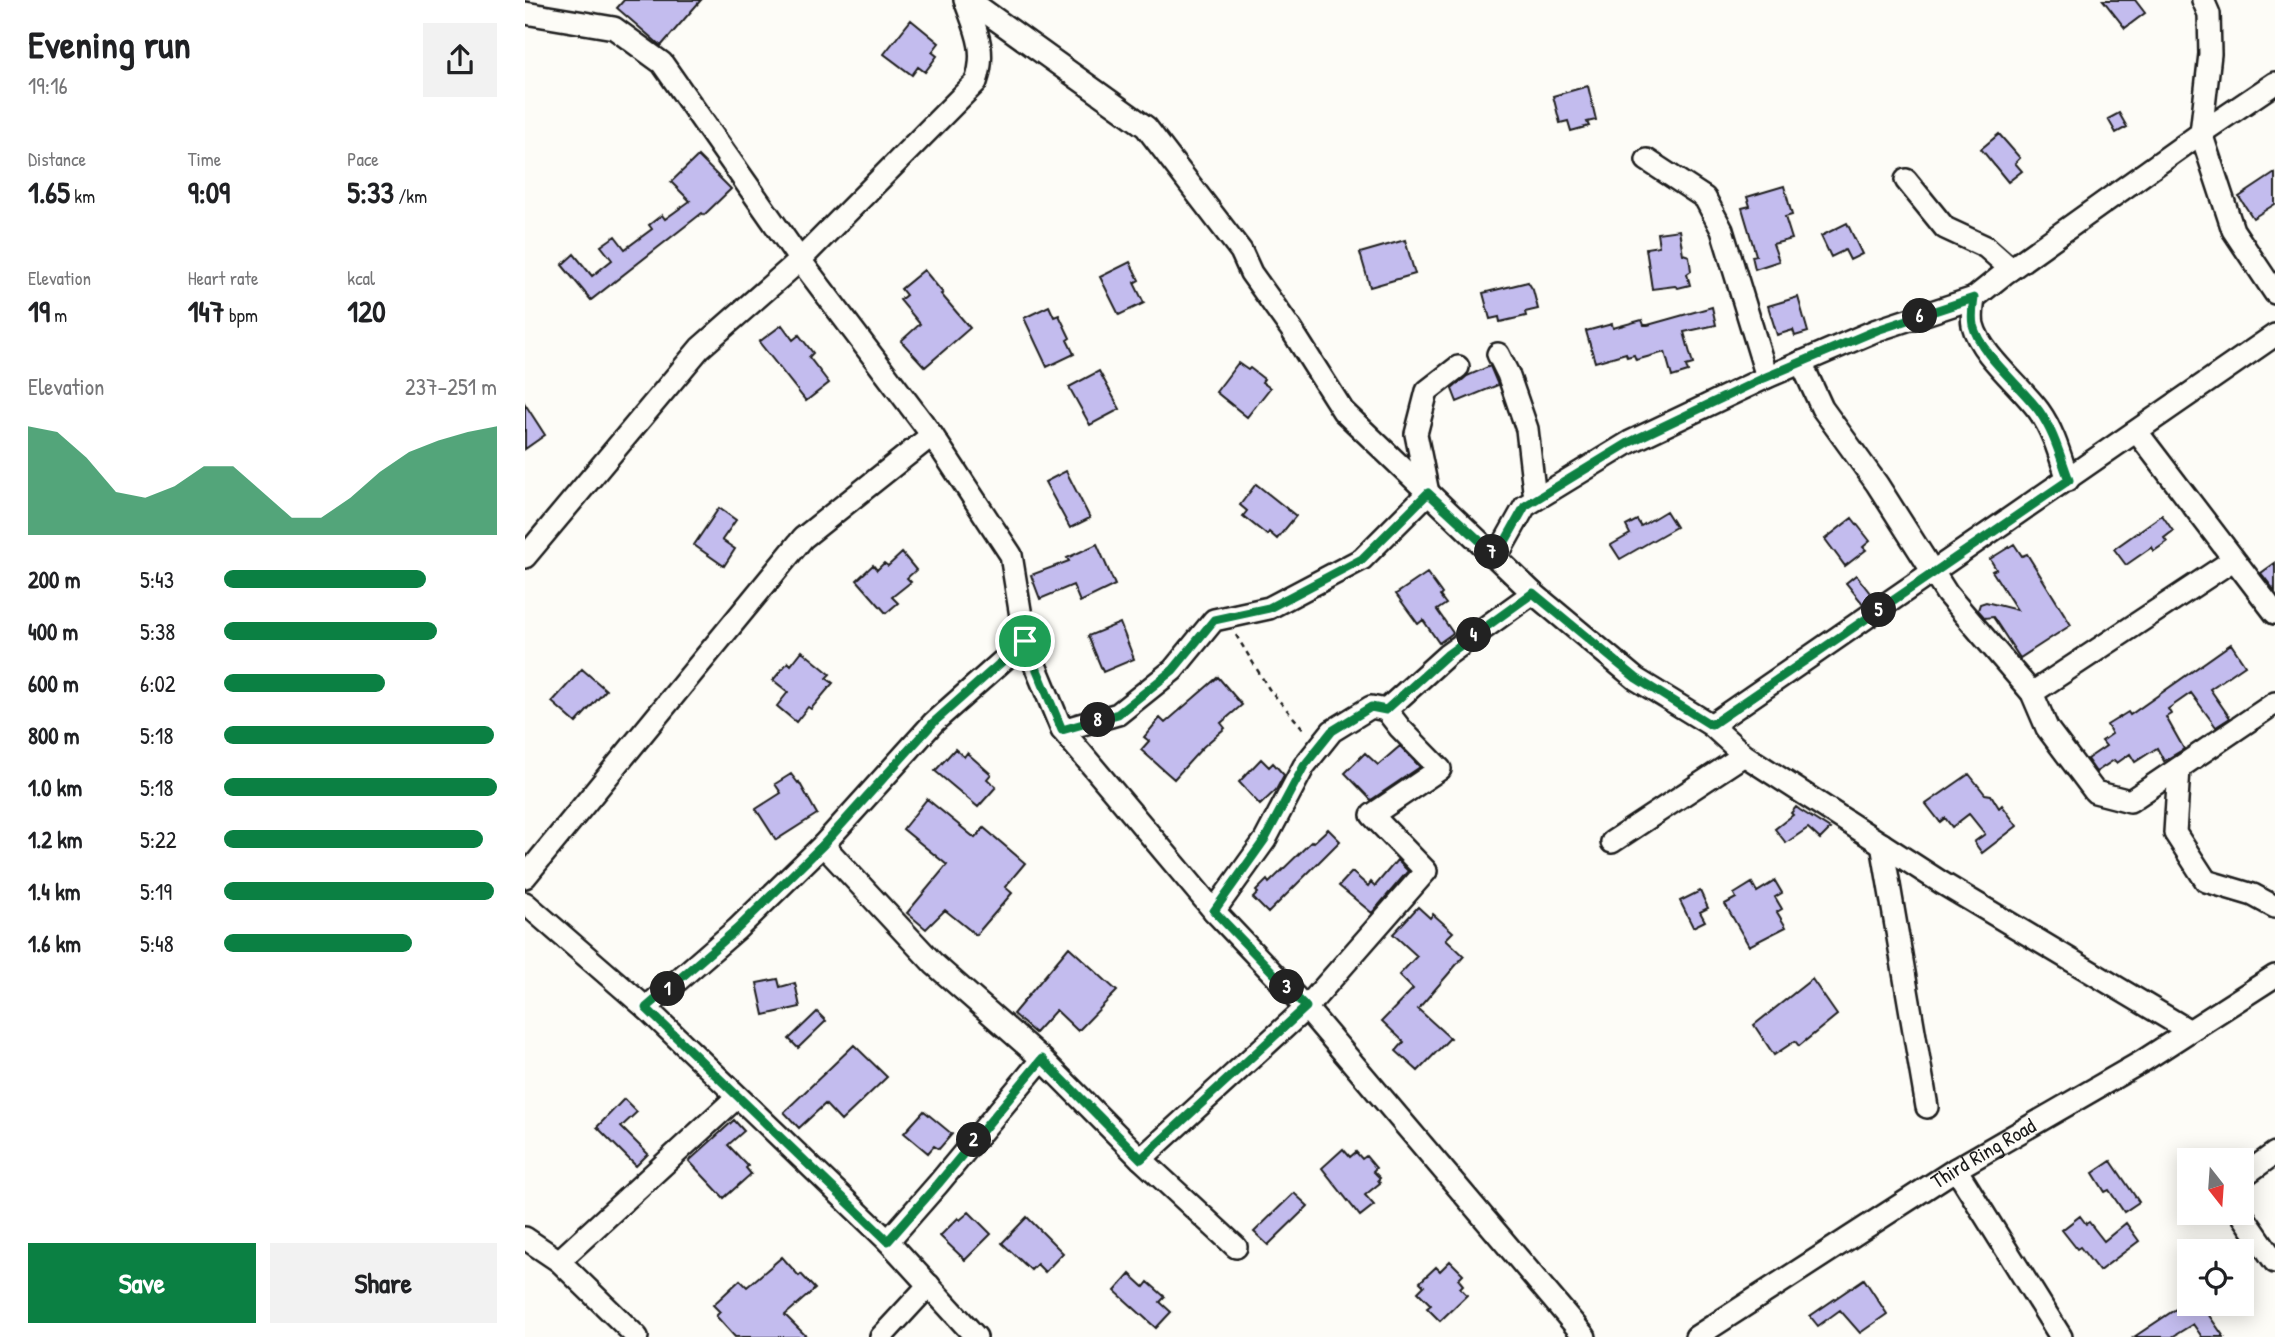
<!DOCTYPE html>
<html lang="en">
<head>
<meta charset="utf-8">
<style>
  :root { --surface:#fff; --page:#f2f2f2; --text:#202124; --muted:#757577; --accent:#0b8043 }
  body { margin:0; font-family:"Patrick Hand",sans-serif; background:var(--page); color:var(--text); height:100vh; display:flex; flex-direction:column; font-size:26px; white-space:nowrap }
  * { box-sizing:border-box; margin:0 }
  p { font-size:23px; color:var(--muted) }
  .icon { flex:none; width:38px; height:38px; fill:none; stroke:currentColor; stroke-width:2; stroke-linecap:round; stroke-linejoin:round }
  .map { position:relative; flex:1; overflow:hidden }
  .drawer { display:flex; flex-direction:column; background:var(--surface); width:525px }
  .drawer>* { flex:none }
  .needle { width:46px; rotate:163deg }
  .buttons { position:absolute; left:1652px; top:1148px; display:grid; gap:14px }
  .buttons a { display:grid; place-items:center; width:77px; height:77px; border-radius:0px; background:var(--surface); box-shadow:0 4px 18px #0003; font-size:35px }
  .pin { position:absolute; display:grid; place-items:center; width:60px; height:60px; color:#fff; margin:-30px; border:4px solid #fff; border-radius:50%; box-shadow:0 2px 7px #0007 }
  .km { position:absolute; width:35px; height:35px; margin:-18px; border-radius:50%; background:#222; color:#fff; font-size:19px; line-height:35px; text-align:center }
  .round { display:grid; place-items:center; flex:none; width:74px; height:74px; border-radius:0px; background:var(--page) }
  .head { display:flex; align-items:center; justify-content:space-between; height:119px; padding:0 28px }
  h1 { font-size:38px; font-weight:700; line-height:52px }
  .stats { display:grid; grid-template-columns:repeat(3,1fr); gap:10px; height:119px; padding:7px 28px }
  .stats div { display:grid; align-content:center }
  .stats b { font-size:30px; font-weight:700 }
  .stats small { font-size:19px; font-weight:400 }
  .stats p { font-size:19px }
  .chart { height:196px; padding:14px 28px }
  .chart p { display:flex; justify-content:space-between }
  .chart svg { width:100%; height:126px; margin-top:7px; fill:var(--accent); opacity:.7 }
  .cta { display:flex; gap:14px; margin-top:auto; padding:14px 28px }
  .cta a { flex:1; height:80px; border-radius:0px; background:var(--accent); color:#fff; font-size:28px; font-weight:700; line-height:80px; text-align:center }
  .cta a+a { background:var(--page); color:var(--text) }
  ul { padding:0 28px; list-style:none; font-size:23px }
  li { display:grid; grid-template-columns:112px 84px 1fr; align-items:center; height:52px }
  li i { height:18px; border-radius:9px; background:var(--accent) }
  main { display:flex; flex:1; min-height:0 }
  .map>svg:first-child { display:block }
  .building { fill:#c3bcee; stroke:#1c1c1c; stroke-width:2 }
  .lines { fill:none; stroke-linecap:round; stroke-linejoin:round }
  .minor-casing { stroke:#1c1c1c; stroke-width:26 }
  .path { stroke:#1c1c1c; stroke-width:2.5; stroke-dasharray:5 5; stroke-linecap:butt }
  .minor { stroke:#fdfcf7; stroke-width:21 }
  .route-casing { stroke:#fff; stroke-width:14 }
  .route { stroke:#0b8043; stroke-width:9 }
  .labels { text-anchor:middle; stroke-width:6; stroke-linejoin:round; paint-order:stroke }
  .street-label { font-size:21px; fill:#1c1c1c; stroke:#fdfcf7 }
</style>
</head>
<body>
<main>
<section class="drawer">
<div class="head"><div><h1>Evening run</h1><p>19:16</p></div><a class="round"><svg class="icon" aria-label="share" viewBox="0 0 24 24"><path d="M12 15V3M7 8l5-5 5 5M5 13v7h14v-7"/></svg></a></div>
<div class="stats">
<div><p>Distance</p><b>1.65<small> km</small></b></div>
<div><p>Time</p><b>9:09</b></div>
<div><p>Pace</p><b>5:33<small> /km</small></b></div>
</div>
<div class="stats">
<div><p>Elevation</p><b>19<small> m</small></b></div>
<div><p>Heart rate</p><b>147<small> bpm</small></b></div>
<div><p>kcal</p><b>120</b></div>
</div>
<div class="chart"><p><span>Elevation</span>237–251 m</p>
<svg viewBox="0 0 160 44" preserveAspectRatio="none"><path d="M0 44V6L10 8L20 17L30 29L40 31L50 27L60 20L70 20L80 29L90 38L100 38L110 31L120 22L130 15L140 11L150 8L160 6V44z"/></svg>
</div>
<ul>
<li><b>200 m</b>5:43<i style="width:74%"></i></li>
<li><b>400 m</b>5:38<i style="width:78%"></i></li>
<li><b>600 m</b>6:02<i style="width:59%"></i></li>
<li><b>800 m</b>5:18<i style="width:99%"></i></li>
<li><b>1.0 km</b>5:18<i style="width:100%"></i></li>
<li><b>1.2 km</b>5:22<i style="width:95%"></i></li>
<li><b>1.4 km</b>5:19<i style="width:99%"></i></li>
<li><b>1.6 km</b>5:48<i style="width:69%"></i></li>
</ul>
<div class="cta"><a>Save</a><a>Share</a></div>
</section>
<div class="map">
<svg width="1750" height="1337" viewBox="0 0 1750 1337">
  <rect width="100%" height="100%" fill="#fdfcf7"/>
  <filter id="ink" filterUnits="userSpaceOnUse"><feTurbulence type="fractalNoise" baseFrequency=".0143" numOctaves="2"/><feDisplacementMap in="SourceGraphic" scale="14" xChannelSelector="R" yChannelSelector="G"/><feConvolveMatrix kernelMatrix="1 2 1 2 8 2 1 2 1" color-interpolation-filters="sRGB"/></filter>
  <g filter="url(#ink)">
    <!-- building -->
    <path class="building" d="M99 0H176L136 46 92 8Z
      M1578 0H1610L1620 13 1600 28Z
      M386 20 414 43 407 52 412 56 400 72 393 67 387 75 359 54Z
      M1063 86 1071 120 1062 122 1064 126 1046 131 1043 121 1035 123 1028 96Z
      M1594 113 1602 127 1591 133 1583 119Z
      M1474 134 1495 158 1490 163 1497 171 1483 182 1456 149Z
      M173 156 206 189 179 215 177 213 66 300 37 265 49 254 67 276 87 260 76 246 90 236 100 249 127 229 124 225 137 215 140 219 165 201 146 182Z
      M1750 173V204L1728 218 1714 197Z
      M1259 186 1267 215 1260 217 1267 239 1248 244 1254 261 1230 269 1227 256 1231 255 1217 208 1225 206 1222 197Z
      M1322 223 1337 254 1325 260 1320 250 1306 257 1296 236Z
      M1154 230 1158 254 1164 256 1166 271 1162 274 1165 285 1153 288 1150 286 1127 289 1121 248 1134 246 1132 233Z
      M880 240 890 274 845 287 835 253Z
      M605 262 614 280 609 283 619 303 594 315 575 277Z
      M399 270 418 293 416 294 445 328 400 367 376 341 395 324 375 300 381 295 376 289Z
      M1003 282 1008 290 1013 309 1000 312 1001 316 975 322 974 317 965 319 958 293Z
      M1273 297 1283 332 1270 336 1268 330 1252 335 1243 306Z
      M524 306 529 317 534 315 545 338 542 340 549 354 522 367 499 318Z
      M1187 307 1191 325 1159 332 1168 364 1161 366 1163 372 1147 377 1140 352 1111 360 1109 355 1102 357 1101 353 1070 362 1061 331 1087 324 1088 328 1117 320 1119 325H1123Z
      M257 325 268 340 274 335 288 353 284 357 304 383 281 401 234 342Z
      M713 363 723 370 725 368 739 379 737 382 745 388 722 417 691 392Z
      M965 366 973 385 932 402 927 389 942 376Z
      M574 371 595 409 565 425 544 387Z
      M0 404 20 435 0 449Z
      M541 471 565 518 545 528 520 482Z
      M731 484 771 516 752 539 744 532 742 535 718 516 722 511 715 505Z
      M194 508 211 520 197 540 210 549 199 566 169 545Z
      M1141 511 1151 527 1095 559 1086 545 1105 534 1101 526 1112 520 1116 526Z
      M1637 515 1648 531 1639 538 1642 542 1629 551 1627 547 1601 565 1589 549Z
      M1327 518 1345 541 1338 547 1341 550 1320 566 1300 539Z
      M572 544 590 585 555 602 548 585 515 599 506 575 544 561 542 558Z
      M1489 544 1497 556 1502 554 1546 625 1495 658 1468 617 1460 618 1453 610 1455 604 1461 602 1492 610 1467 571 1471 569 1465 559Z
      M377 553 391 570 382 578 386 582 367 597 373 603 361 613 332 580 348 565 352 570 359 563 363 566Z
      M1750 563V591L1736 573Z
      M902 573 917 594 915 596 921 604 912 610 928 633 914 643 898 620 893 624 871 594Z
      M1331 575 1348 597 1338 604 1321 583Z
      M595 623 609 659 578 672 563 636Z
      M1706 644 1720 665 1685 689 1705 718 1691 727 1666 693 1643 709 1646 714 1641 717 1659 749 1639 761 1632 748 1610 762 1605 754 1592 763 1589 760 1571 772 1562 759 1581 746 1577 741 1587 734 1582 725 1603 712 1605 715Z
      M277 651 305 674 301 678 308 683 286 709 283 707 271 722 252 706 263 692 248 680 263 662 266 665Z
      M57 669 81 690 51 723 27 702Z
      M693 677 717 705 696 723 700 728 678 747 649 779 616 750 624 741 619 737 635 718 640 723Z
      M875 746 895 767 846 800 820 773 840 753 853 765Z
      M430 749 439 757 442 753 466 774 462 779 471 787 453 807 410 771Z
      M736 759 744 767 748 763 759 775 751 790 735 805 714 782Z
      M266 774 273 783 274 782 292 814 251 840 231 809 256 793 250 784Z
      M1444 774 1460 794 1466 795 1474 808 1477 805 1492 826 1457 853 1449 842 1460 834 1444 814 1427 827 1420 818 1415 822 1401 804Z
      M402 799 450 838 459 828 500 863 480 887 487 893 451 935 420 910 401 929 382 913 422 865 378 829Z
      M1271 807 1275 810 1305 829 1295 839 1283 828 1261 843 1250 829 1268 815 1266 813Z
      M803 829 815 841 743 913 728 898 733 893 731 891 742 880 744 883 787 841 789 842Z
      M872 860 883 871 847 913 814 886 827 872 843 886 846 882 850 886Z
      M1250 881 1257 893 1250 897 1257 909 1252 912 1261 927 1224 946 1200 904 1211 898 1209 894 1227 883 1232 892Z
      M1175 891 1183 908 1175 912 1180 921 1168 927 1155 901Z
      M893 907 905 918 908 914 928 932 921 939 939 956 893 1009 925 1038 893 1071 871 1051 879 1042 857 1021 888 989 874 975 892 956 868 934Z
      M544 947 592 991 553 1031 531 1010 510 1033 488 1014Z
      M253 979 255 987 270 983 275 1007 239 1015 232 983Z
      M1287 979 1312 1015 1274 1046 1270 1041 1249 1055 1229 1025Z
      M292 1012 301 1021 273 1048 264 1039Z
      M329 1045 362 1077 316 1121 300 1104 274 1128 259 1112Z
      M99 1099 112 1112 96 1127 123 1154 111 1166 72 1127Z
      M399 1111 427 1134 414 1149 409 1146 403 1153 379 1133Z
      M209 1120 219 1131 203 1145 223 1166 221 1168 226 1174 199 1198 164 1161Z
      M818 1149 825 1157 831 1152 837 1159 841 1156 851 1168 848 1171 855 1178 853 1180 855 1183 840 1195 849 1205 835 1216 797 1168Z
      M1586 1161 1614 1202 1599 1212 1584 1190 1580 1192 1568 1173Z
      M769 1193 783 1206 743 1245 729 1232Z
      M444 1212 466 1234 440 1260 415 1236 433 1218 435 1220Z
      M1555 1216 1561 1224 1564 1222 1579 1241 1601 1223 1614 1241 1574 1271 1555 1247 1552 1249 1537 1230Z
      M502 1217 538 1253 520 1272 512 1264 506 1270 477 1243Z
      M257 1257 274 1276 276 1274 290 1289 260 1315 282 1337H210L191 1316 195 1312 188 1305 215 1280 222 1287Z
      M925 1261 938 1274 933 1279 938 1285 935 1288 942 1295 915 1321 902 1308 906 1305 893 1292 899 1286 895 1282 911 1267 915 1271Z
      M605 1274 619 1287 623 1282 640 1297 635 1302 646 1312 631 1328 590 1291Z
      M1339 1279 1362 1314 1335 1333 1315 1310 1293 1326 1285 1316Z
      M1665 1304H1676L1699 1337H1677L1668 1324 1647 1337H1609L1654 1307 1656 1310Z"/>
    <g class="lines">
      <!-- minor casing -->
      <g class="minor-casing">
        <g id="minor">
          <path d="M444 0 621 127 716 251 726 273 766 329 818 411 1008 593 1111 679 1186 725 1219 755 1417 883 1663 1030"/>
          <path d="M1678 0 1684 14 1685 54 1676 133 1708 230 1750 293"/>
          <path d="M0 13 89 28 137 63 275 260 407 435 486 555 500 641 537 730 689 911 781 1008 1060 1337"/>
          <path d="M1122 160 1180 198 1197 230 1242 377"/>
          <path d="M1381 180 1420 228 1461 247 1486 269"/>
          <path d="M973 354 983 374 1002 429 1010 499"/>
          <path d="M1276 362 1297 408 1352 484 1422 594 1507 693 1522 728 1570 792 1605 801 1750 703"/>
          <path d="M1612 432 1750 613"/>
          <path d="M1543 480C1535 456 1529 432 1514 411 1496 386 1455 354 1448 325 1446 316 1448 307 1449 298L1479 274 1676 133 1750 83"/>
          <path d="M968 553 977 547 1000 506 1105 442 1242 377 1352 330 1449 298"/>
          <path d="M0 557 175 348 275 260 451 82C462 50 451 30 440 0"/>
          <path d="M1507 693 1708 560"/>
          <path d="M1186 725 1750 335"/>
          <path d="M537 730 593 714 648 670 689 620 744 608 837 559 903 493 891 434 902 391 933 367"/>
          <path d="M1654 768 1650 833 1681 881 1728 895 1750 907"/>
          <path d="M1087 842 1219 755"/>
          <path d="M1357 844 1402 1107"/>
          <path d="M298 845 409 964 517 1059 616 1159 711 1247"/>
          <path d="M0 877 278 538 407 435"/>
          <path d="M0 903 121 1008 363 1241 451 1337"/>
          <path d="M689 911 740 840 779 766 807 731 846 707 861 710"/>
          <path d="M121 1008 212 929 298 845 409 722 500 641"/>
          <path d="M616 1159 781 1008 901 871 847 815 915 769 875 728 861 710 922 655 1008 593"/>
          <path d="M1431 1169 1536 1337"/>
          <path d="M1717 1177 1750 1153"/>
          <path d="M1716 1213 1750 1262"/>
          <path d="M0 1238 34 1261 112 1337"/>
          <path d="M363 1241 413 1184 517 1059"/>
          <path d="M34 1261 212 1097"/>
          <path d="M356 1337 404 1285"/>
          <path id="s1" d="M1171 1337 1431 1169 1618 1061 1750 976"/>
        </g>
      </g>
      <!-- path -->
      <path class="path" d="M711 635 744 689 781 732"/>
      <!-- minor -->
      <use href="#minor" class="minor"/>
    </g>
  </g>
  <g class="lines" filter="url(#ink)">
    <!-- route casing -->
    <g class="route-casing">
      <path id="route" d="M1449 298C1448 307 1446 315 1448 325 1455 354 1496 386 1514 411 1529 432 1535 456 1544 480L1186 725 1111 678 1008 593 922 655 861 710 846 707 807 731 779 766 740 839 689 911 781 1007 616 1159 517 1059 413 1184 363 1241 121 1008 212 929 298 845 409 722 500 641 537 730 593 714 648 670 689 620 744 608 837 559 903 493 968 553 977 547 1000 506 1105 442 1239 378 1352 330Z"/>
    </g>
    <!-- route -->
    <use href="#route" class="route"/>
  </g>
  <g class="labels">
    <!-- street labels -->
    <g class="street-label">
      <text dy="7" stroke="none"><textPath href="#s1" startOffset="341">Third Ring Road</textPath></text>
    </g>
  </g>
</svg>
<div class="buttons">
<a><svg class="needle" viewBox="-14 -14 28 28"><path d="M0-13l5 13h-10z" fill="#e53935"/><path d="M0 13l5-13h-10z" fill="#757577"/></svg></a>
<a><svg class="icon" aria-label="locate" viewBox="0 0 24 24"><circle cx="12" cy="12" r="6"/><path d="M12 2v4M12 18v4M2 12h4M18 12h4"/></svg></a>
</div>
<div class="pin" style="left:500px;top:641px;background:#1e9e55"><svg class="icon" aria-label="arrive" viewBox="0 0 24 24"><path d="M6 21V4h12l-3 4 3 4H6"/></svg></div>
<b class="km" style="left:143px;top:989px">1</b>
<b class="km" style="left:449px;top:1140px">2</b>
<b class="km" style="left:762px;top:987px">3</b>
<b class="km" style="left:949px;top:635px">4</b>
<b class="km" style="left:1354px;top:610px">5</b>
<b class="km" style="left:1395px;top:316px">6</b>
<b class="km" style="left:967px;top:552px">7</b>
<b class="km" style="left:573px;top:720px">8</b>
</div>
</main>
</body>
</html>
